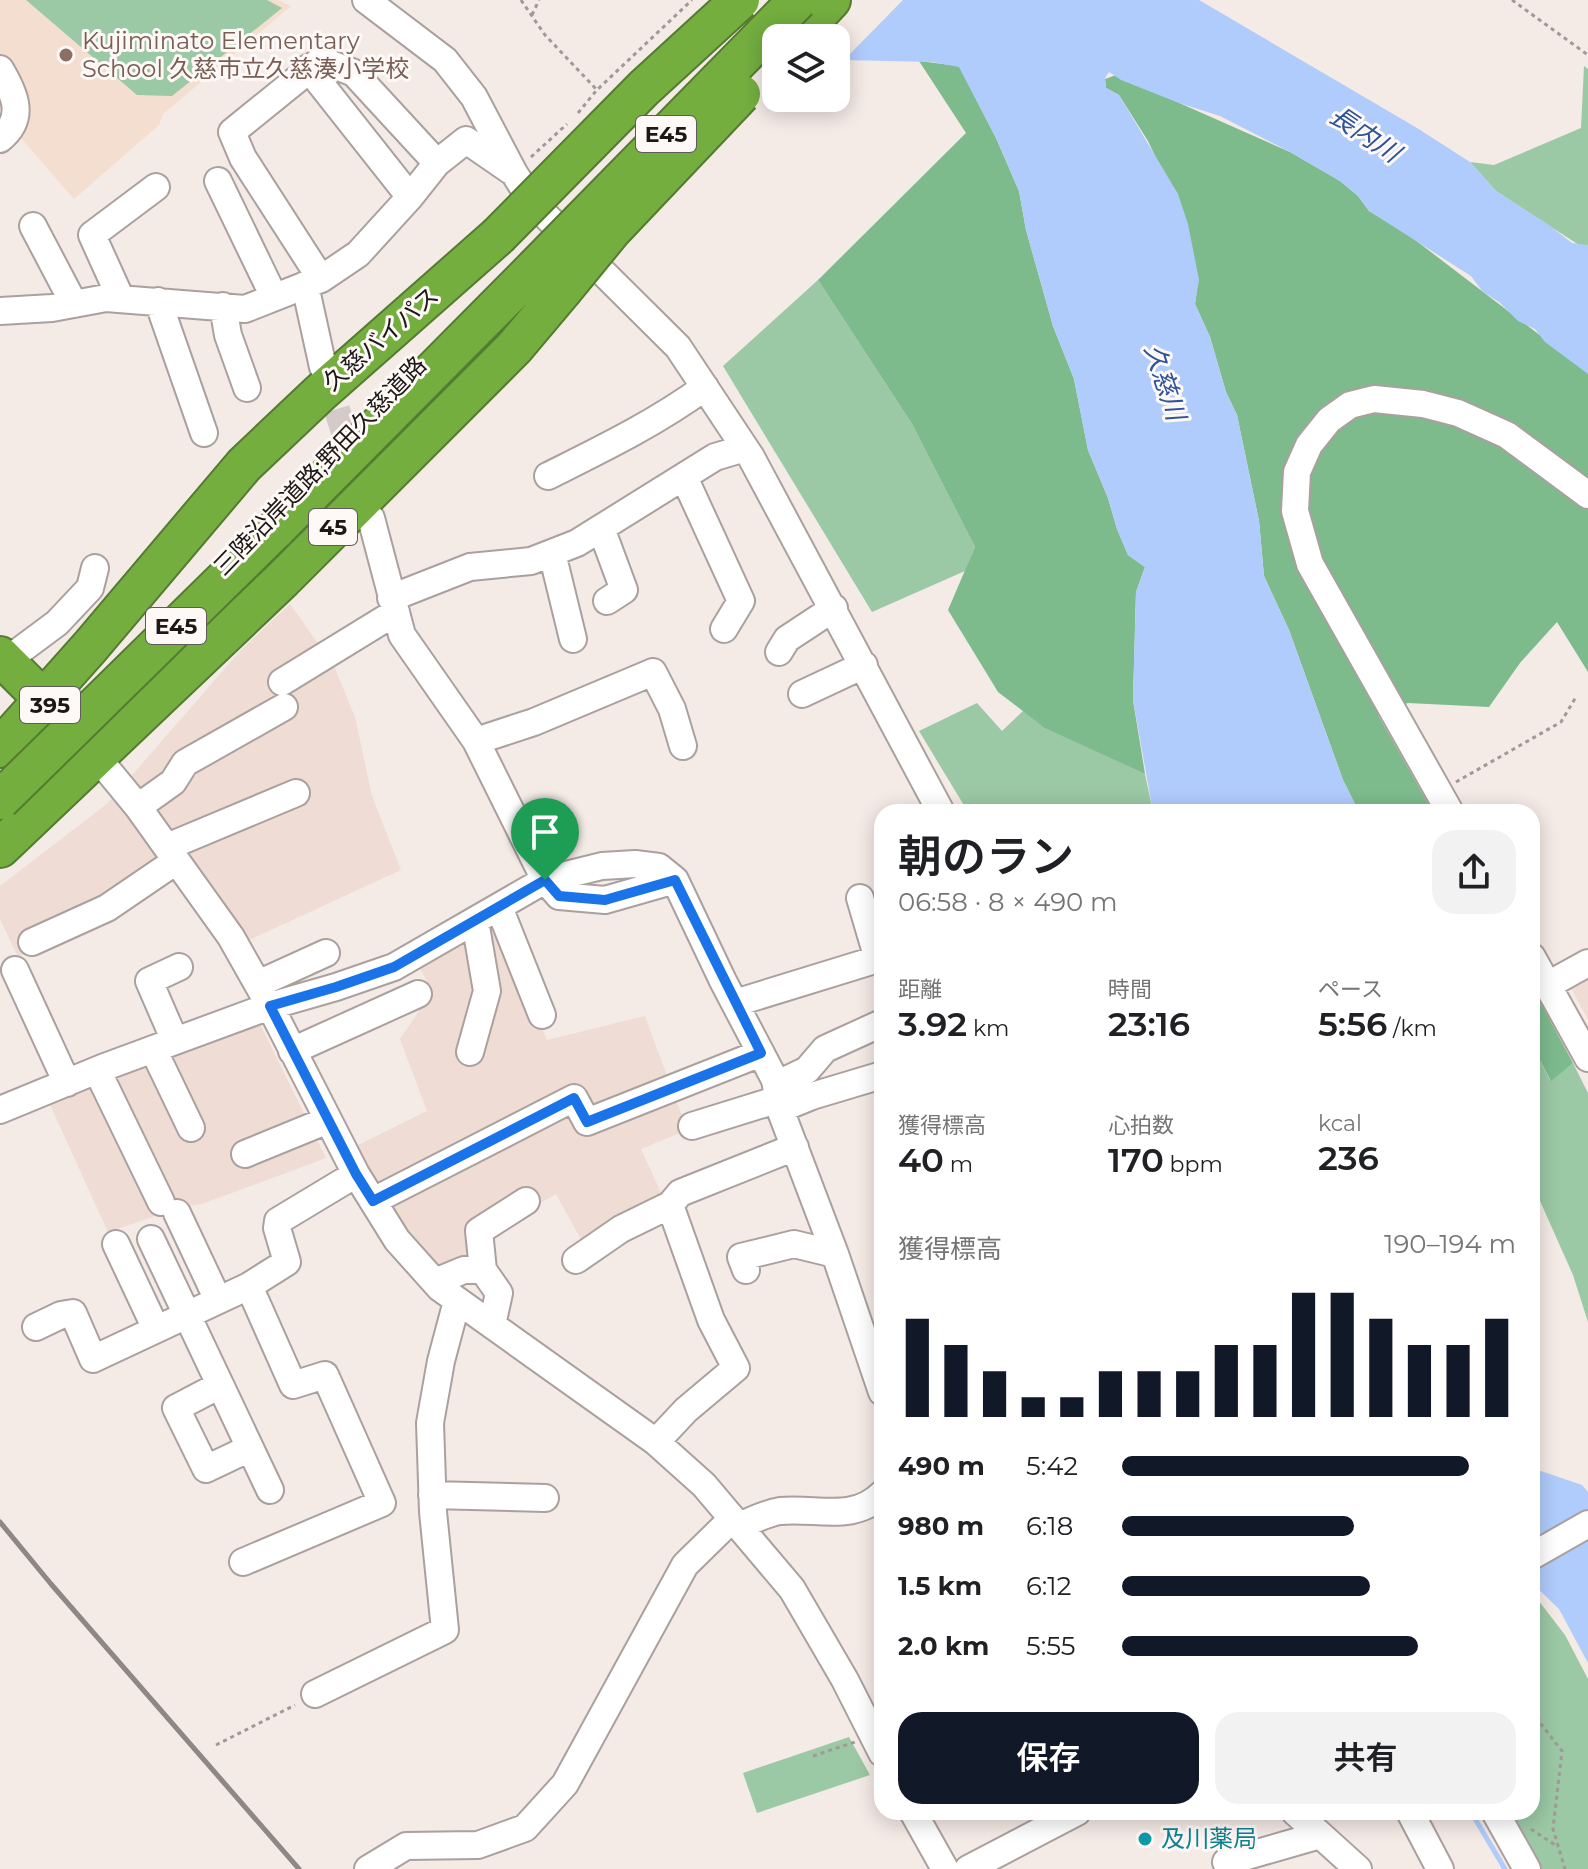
<!DOCTYPE html>
<html lang="ja">
<head>
<meta charset="utf-8">
<style>
  :root { --surface:#fff; --page:#f2f2f2; --text:#202124; --muted:#757577; --accent:#111827 }
  body { margin:0; font-family:Montserrat,"Noto Sans JP",sans-serif; background:var(--page); color:var(--text); height:100vh; display:flex; flex-direction:column; font-size:30px; white-space:nowrap }
  * { box-sizing:border-box; margin:0 }
  p { font-size:26px; color:var(--muted) }
  .icon { flex:none; width:44px; height:44px; fill:none; stroke:currentColor; stroke-width:2; stroke-linecap:round; stroke-linejoin:round }
  .map { position:relative; flex:1; overflow:hidden }
  .side { position:absolute; left:874px; top:804px; width:666px; height:1016px; display:flex; flex-direction:column; background:var(--surface); border-radius:24px; box-shadow:0 4px 20px #0003 }
  .side>* { flex:none }
  .tools { position:absolute; left:762px; top:24px; display:grid; gap:16px }
  .tools a { display:grid; place-items:center; width:88px; height:88px; border-radius:16px; background:var(--surface); box-shadow:0 4px 20px #0003; font-size:40px }
  .pin { position:absolute; display:grid; place-items:center; width:68px; height:68px; color:#fff; margin:-82px -34px; border-radius:50% 50% 50% 0; rotate:-45deg; box-shadow:0 0 8px #0007 }
  .pin .icon { rotate:45deg }
  .round { display:grid; place-items:center; flex:none; width:84px; height:84px; border-radius:24px; background:var(--page) }
  .summary { display:flex; align-items:center; justify-content:space-between; height:136px; padding:0 24px }
  h1 { font-size:44px; font-weight:600; line-height:60px }
  .stats { display:grid; grid-template-columns:repeat(3,1fr); gap:12px; height:136px; padding:8px 24px }
  .stats div { display:grid; align-content:center }
  .stats b { font-size:34px; font-weight:600 }
  .stats small { font-size:22px; font-weight:400 }
  .stats p { font-size:22px }
  .chart { height:224px; padding:16px 24px }
  .chart p { display:flex; justify-content:space-between }
  .chart svg { width:100%; height:144px; margin-top:8px; stroke:var(--accent); stroke-width:6 }
  .button { display:flex; gap:16px; margin-top:auto; padding:16px 24px }
  .button a { flex:1; height:92px; border-radius:24px; background:var(--accent); color:#fff; font-size:32px; font-weight:600; line-height:92px; text-align:center }
  .button a+a { background:var(--page); color:var(--text) }
  ul { padding:0 24px; list-style:none; font-size:26px }
  li { display:grid; grid-template-columns:128px 96px 1fr; align-items:center; height:60px }
  li i { height:20px; border-radius:10px; background:var(--accent) }
  .map>svg:first-child { display:block }
  .built { fill:#eedcd5 }
  .education { fill:#f3ded0 }
  .green { fill:#9bc8a5 }
  .forest { fill:#7dbb8d }
  .water { fill:#b0ccfc }
  .lines { fill:none; stroke-linecap:round; stroke-linejoin:round }
  .stream { stroke:#b0ccfc; stroke-width:5 }
  .minor-tunnel { stroke:#d4cac7; stroke-width:26; stroke-dasharray:26 13; stroke-linecap:butt }
  .minor-casing { stroke:#aaa09d; stroke-width:30 }
  .highway-casing { stroke:#557a31; stroke-width:42 }
  .path { stroke:#a09996; stroke-width:3; stroke-dasharray:4 4; stroke-linecap:butt }
  .minor { stroke:#fff; stroke-width:26 }
  .highway { stroke:#73ae3f; stroke-width:38 }
  .rail { stroke:#8e8784; stroke-width:5 }
  .highway-bridge-casing { stroke:#557a31; stroke-width:42; stroke-linecap:butt }
  .highway-bridge { stroke:#73ae3f; stroke-width:38 }
  .route-casing { stroke:#fff; stroke-width:16 }
  .route { stroke:#1a73e8; stroke-width:10 }
  .education-dot { fill:#8d6e63; stroke:#fef8f6; stroke-width:3 }
  .culture-dot { fill:#0f9aa8; stroke:#fef8f6; stroke-width:3 }
  .labels { text-anchor:middle; stroke-width:6; stroke-linejoin:round; paint-order:stroke }
  .shield { fill:#fef8f6; stroke:#605b5a; stroke-width:2 }
  .shield-label { font-size:22px; font-weight:bold; fill:#1c1817 }
  .education-label { font-size:24px; fill:#785e54; stroke:#fef8f6; text-anchor:start }
  .street-label { font-size:24px; fill:#1c1817; stroke:#fef8f6 }
  .culture-label { font-size:24px; fill:#0d838f; stroke:#fef8f6; text-anchor:start }
  .water-label { font-size:26px; font-style:italic; fill:#2d5399; stroke:#fef8f6 }
</style>
</head>
<body>
<div class="map">
<svg width="1588" height="1869" viewBox="0 0 1588 1869">
  <rect width="100%" height="100%" fill="#f4eae6"/>
  <!-- built -->
  <path class="built" d="M290 604 334 666 355 717 372 796 401 870 249 940 168 877 66 933 18 957 0 919V886L108 803 240 651Z
    M495 917 547 1040 645 1016 687 1130 641 1149 663 1197 583 1243 556 1194 485 1235 474 1260 436 1273 403 1230 352 1148 427 1111 400 1039 419 1011 429 985 416 961Z
    M1588 955V1020L1561 969Z
    M257 1018 326 1158 202 1204 182 1207 108 1232 47 1098Z"/>
  <!-- education -->
  <path class="education" d="M0 0H278L291 6 163 114 159 125 74 199 20 137 0 109Z"/>
  <!-- green -->
  <path class="green" d="M26 0H267L282 8 172 96 137 95Z
    M1584 66 1588 69V245H1579L1496 191 1470 162 1494 165 1581 128Z
    M818 280 912 424 975 547 965 571 872 612 723 366Z
    M977 703 1002 731 1023 711 1055 732 1145 774 1153 812H968L919 731Z
    M1532 1046 1550 1080 1573 1063 1588 1093V1322L1573 1275 1532 1183Z
    M1532 1592 1565 1635 1588 1679V1869H1542L1509 1812H1532Z
    M849 1737 870 1775 757 1813 743 1773Z"/>
  <!-- forest -->
  <path class="forest" d="M919 61 959 66 996 138 1019 191 1026 230 1053 326 1074 379 1088 450 1108 498 1117 529 1128 555 1145 567 1136 592 1133 700 1145 774 1045 728 998 692 948 610 975 547 912 424 818 280 966 133Z
    M1116 75 1290 152 1340 181 1358 196 1369 211 1406 233 1588 372V672L1557 622 1520 663 1489 707 1408 703 1378 715 1433 812H1359L1343 780 1289 630 1264 576 1259 521 1237 415 1226 392 1210 337 1195 304 1198 280 1163 173 1148 141 1119 95 1106 88 1105 79Z
    M1532 987 1573 1063 1551 1081 1532 1046Z"/>
  <!-- water -->
  <path class="water" d="M903 0H1199L1417 128 1470 162 1496 191 1549 225 1572 243 1588 245V374L1545 342 1535 329 1518 321 1499 302 1483 292 1471 276 1369 211 1358 196 1340 181 1290 152 1220 116 1179 103 1121 80 1109 72 1105 78 1106 88 1119 95 1178 194 1188 224 1199 280 1195 304 1210 337 1226 392 1237 415 1259 521 1264 576 1289 630 1343 780 1359 812H1153L1133 700 1136 592 1145 567 1128 555 1117 529 1108 498 1088 450 1074 379 1053 326 1026 230 1019 191 998 142 959 67 932 62 844 60Z
    M1532 1468 1582 1485 1588 1492V1663L1559 1609 1532 1583Z"/>
  <g class="lines">
    <!-- stream -->
    <path class="stream" d="M1471 1812 1505 1869"/>
    <!-- minor-tunnel -->
    <path class="minor-tunnel" d="M325 372 369 511"/>
    <!-- minor casing -->
    <g class="minor-casing">
      <path id="minor" d="M366 0 445 60 474 97 514 173 533 203 678 347 751 457 941 812
        M308 68 410 197
        M0 69C15 94 26 118 0 139
        M218 181 274 297
        M33 226 74 304
        M321 279 243 158 232 132 321 60 354 73 437 163
        M305 285 323 367
        M121 299 92 235 156 187
        M158 301 204 433
        M223 306 228 335 247 388
        M0 311 52 308 106 298 245 309 321 279 358 254 410 197 437 163 466 140 511 171
        M548 476C602 449 656 423 705 387
        M684 477 741 601 724 629
        M371 518 402 635 476 741 545 880 559 896 605 900 675 880
        M601 528 624 590 607 601
        M552 553 573 639
        M391 598 470 567 531 561 577 543 715 457 745 448
        M779 652 787 639 834 608
        M7 666 18 652 57 623 90 588 95 568
        M282 682 396 612
        M802 694 864 665
        M476 741 534 722 653 672 672 709 683 746
        M96 756 138 807 231 937 270 1006 356 1174 397 1240 440 1288 656 1442 704 1485 792 1589 845 1680 882 1753
        M138 807 173 782 185 763 284 707
        M1450 812 1310 564 1295 511 1297 472 1309 445 1329 420 1350 405 1374 399 1423 404 1458 413 1507 435 1588 495
        M167 847 296 793
        M499 907 542 1015
        M32 942 107 908 176 861
        M1532 957 1588 1058
        M15 970 67 1083
        M258 984 326 953
        M1548 985 1588 963
        M735 1003 878 959 860 898
        M175 1041 149 981 179 967
        M153 1049 191 1128
        M292 1051 418 994
        M470 1052 487 991 475 921
        M97 1070 161 1202
        M776 1085 807 1070 825 1049 882 1023
        M780 1109 812 1096 882 1075
        M0 1110 102 1068 270 1006 336 987 394 967 545 880 602 866 635 864 659 867 675 880 723 981 775 1080 780 1109 835 1254 882 1392
        M692 1126 779 1099
        M245 1154 328 1120
        M373 1201 574 1098 587 1122 761 1053
        M177 1213 218 1300
        M151 1239 270 1490
        M116 1244 156 1329
        M576 1260 621 1229 670 1205
        M483 1270 479 1231 526 1201
        M746 1270 741 1257 794 1244 835 1254
        M435 1282 464 1270H483L499 1293 492 1325
        M36 1327 61 1315 73 1313 93 1359 249 1286 287 1262 277 1228 278 1221 356 1174
        M220 1385 176 1408 206 1469 250 1448
        M656 1442 686 1410 736 1368 711 1320 670 1205 680 1193 795 1147
        M432 1495 545 1498
        M739 1526C751 1521 767 1513 780 1511 816 1507 853 1523 882 1494
        M1532 1556 1588 1524
        M243 1562 382 1503 325 1375 293 1385 249 1286
        M315 1694 445 1630 433 1512 430 1423 441 1361 457 1301
        M913 1812 945 1869
        M1295 1812 1358 1869
        M1410 1812 1440 1869
        M1495 1812 1527 1869
        M1226 1862 1320 1835
        M368 1869 406 1846 478 1845 525 1828 565 1784 685 1565 732 1519
        M968 1869 1077 1812"/>
    </g>
    <!-- highway casing -->
    <g class="highway-casing">
      <path id="highway" d="M795 38 831 0
        M274 531 535 268
        M0 656 60 716
        M0 748 90 647 244 465 320 393 498 236
        M0 848 283 579 514 348 562 291"/>
    </g>
    <!-- path -->
    <path class="path" d="M521 0 545 35 597 90 692 0
      M1512 0 1588 55
      M532 15 539 0
      M578 113 596 91
      M531 157 567 124
      M1456 782 1561 722 1576 697
      M1532 1701 1541 1724 1562 1751 1553 1829 1565 1869
      M216 1745 295 1705
      M813 1756 855 1742
      M1531 1829 1558 1847"/>
    <!-- minor -->
    <use href="#minor" class="minor"/>
    <!-- highway -->
    <use href="#highway" class="highway"/>
    <!-- rail -->
    <path class="rail" d="M0 1522 51 1584 299 1869"/>
    <!-- highway-bridge casing -->
    <g class="highway-bridge-casing">
      <path id="highway-bridge" d="M498 236 644 88 740 0
        M535 268 798 0
        M562 291 612 230 741 94
        M0 800 274 531"/>
    </g>
    <!-- highway-bridge -->
    <use href="#highway-bridge" class="highway-bridge"/>
  </g>
  <g class="lines">
    <!-- route casing -->
    <g class="route-casing">
      <path id="route" d="M545 880 559 896 605 900 675 880 761 1053 587 1122 574 1098 373 1201 356 1174 270 1006 336 987 394 967Z"/>
    </g>
    <!-- route -->
    <use href="#route" class="route"/>
  </g>
  <!-- markers -->
  <circle class="education-dot" cx="66" cy="55" r="8"/>
  <circle class="culture-dot" cx="1145" cy="1839" r="8"/>
  <g class="labels">
    <!-- shield labels -->
    <g class="shield">
      <rect x="636" y="116" width="60" height="36" rx="6"/>
      <rect x="309" y="509" width="48" height="36" rx="6"/>
      <rect x="146" y="608" width="60" height="36" rx="6"/>
      <rect x="20" y="687" width="60" height="36" rx="6"/>
    </g>
    <g class="shield-label">
      <text x="666" y="142">E45</text>
      <text x="333" y="535">45</text>
      <text x="176" y="634">E45</text>
      <text x="50" y="713">395</text>
    </g>
    <!-- education labels -->
    <g class="education-label">
      <text x="82" y="49">Kujiminato Elementary<tspan x="82" dy="28">School 久慈市立久慈湊小学校</tspan></text>
    </g>
    <!-- street labels -->
    <g class="street-label">
      <text transform="translate(381 339) rotate(-41)" y="8">久慈バイパス</text>
      <text transform="translate(320 466) rotate(-46)" y="8">三陸沿岸道路;野田久慈道路</text>
    </g>
    <!-- culture labels -->
    <g class="culture-label">
      <text x="1161" y="1847">及川薬局</text>
    </g>
    <!-- water labels -->
    <g class="water-label">
      <text transform="translate(1365 134) rotate(34)" y="9">長内川</text>
      <text transform="translate(1165 382) rotate(72)" y="9">久慈川</text>
    </g>
  </g>
</svg>
<div class="tools">
<a><svg class="icon" aria-label="layers" viewBox="0 0 24 24"><path d="M12 4l9 5-9 5-9-5zM3 14l9 5 9-5"/></svg></a>
</div>
<div class="pin" style="left:545px;top:880px;background:#1e9e55"><svg class="icon" aria-label="arrive" viewBox="0 0 24 24"><path d="M6 21V4h12l-3 4 3 4H6"/></svg></div>
<section class="side">
<div class="summary"><div><h1>朝のラン</h1><p>06:58 · 8 × 490 m</p></div><a class="round"><svg class="icon" aria-label="share" viewBox="0 0 24 24"><path d="M12 15V3M7 8l5-5 5 5M5 13v7h14v-7"/></svg></a></div>
<div class="stats">
<div><p>距離</p><b>3.92<small> km</small></b></div>
<div><p>時間</p><b>23:16</b></div>
<div><p>ペース</p><b>5:56<small> /km</small></b></div>
</div>
<div class="stats">
<div><p>獲得標高</p><b>40<small> m</small></b></div>
<div><p>心拍数</p><b>170<small> bpm</small></b></div>
<div><p>kcal</p><b>236</b></div>
</div>
<div class="chart"><p><span>獲得標高</span>190–194 m</p>
<svg viewBox="0 0 160 44" preserveAspectRatio="none"><path d="M5 44V14M15 44V22M25 44V30M35 44V38M45 44V38M55 44V30M65 44V30M75 44V30M85 44V22M95 44V22M105 44V6M115 44V6M125 44V14M135 44V22M145 44V22M155 44V14"/></svg>
</div>
<ul>
<li><b>490 m</b>5:42<i style="width:88%"></i></li>
<li><b>980 m</b>6:18<i style="width:59%"></i></li>
<li><b>1.5 km</b>6:12<i style="width:63%"></i></li>
<li><b>2.0 km</b>5:55<i style="width:75%"></i></li>
</ul>
<div class="button"><a>保存</a><a>共有</a></div>
</section>
</div>
</body>
</html>
